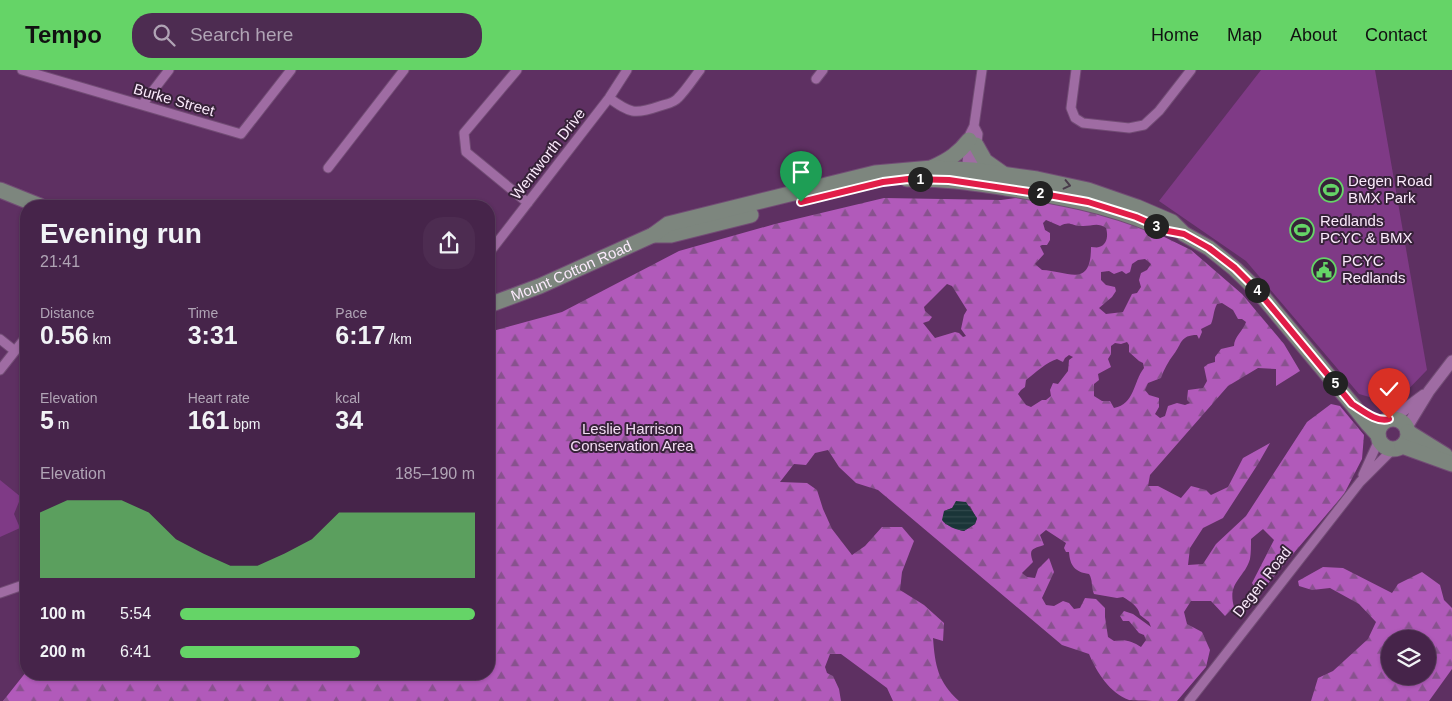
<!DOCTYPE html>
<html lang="en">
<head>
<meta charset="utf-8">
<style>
  :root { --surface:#46244a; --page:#4d2c51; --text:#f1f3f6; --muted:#b0a4b5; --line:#5e4162; --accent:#65d467 }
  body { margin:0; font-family:Arial,sans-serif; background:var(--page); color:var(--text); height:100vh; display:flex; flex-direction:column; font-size:19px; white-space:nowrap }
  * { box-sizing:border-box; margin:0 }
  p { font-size:16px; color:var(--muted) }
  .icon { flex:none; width:28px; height:28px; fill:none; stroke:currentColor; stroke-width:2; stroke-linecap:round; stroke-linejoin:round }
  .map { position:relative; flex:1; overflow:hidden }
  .panel { position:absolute; left:20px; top:130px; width:475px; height:480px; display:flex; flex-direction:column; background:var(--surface); border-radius:20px; box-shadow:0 1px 4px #0004,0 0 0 1px var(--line) }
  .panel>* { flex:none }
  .fabs { position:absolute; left:1381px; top:560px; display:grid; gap:10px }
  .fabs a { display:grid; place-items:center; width:55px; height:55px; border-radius:50%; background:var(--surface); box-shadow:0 1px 4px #0004,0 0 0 1px var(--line); font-size:25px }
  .pin { position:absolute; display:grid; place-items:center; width:42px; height:42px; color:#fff; margin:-51px -21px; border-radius:50% 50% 50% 0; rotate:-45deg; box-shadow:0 0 5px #0007 }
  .pin .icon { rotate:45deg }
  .km { position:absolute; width:25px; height:25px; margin:-12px; border-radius:50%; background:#222; color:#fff; font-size:14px; line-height:25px; text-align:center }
  .round { display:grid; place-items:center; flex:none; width:52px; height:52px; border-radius:20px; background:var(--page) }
  .overview { display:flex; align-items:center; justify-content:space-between; height:85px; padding:0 20px }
  h1 { font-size:28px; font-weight:700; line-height:38px }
  .stats { display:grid; grid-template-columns:repeat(3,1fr); gap:8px; height:85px; padding:5px 20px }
  .stats div { display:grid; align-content:center }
  .stats b { font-size:25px; font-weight:700 }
  .stats small { font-size:14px; font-weight:400 }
  .stats p { font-size:14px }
  .chart { height:140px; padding:10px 20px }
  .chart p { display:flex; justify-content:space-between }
  .chart svg { width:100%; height:90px; margin-top:5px; fill:var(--accent); opacity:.7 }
  ul { padding:0 20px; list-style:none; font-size:16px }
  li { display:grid; grid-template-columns:80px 60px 1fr; align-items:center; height:38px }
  li i { height:12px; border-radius:6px; background:var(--accent) }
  header { display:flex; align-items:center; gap:30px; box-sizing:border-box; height:70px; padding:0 25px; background:var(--accent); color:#111 }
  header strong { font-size:24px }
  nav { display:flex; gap:28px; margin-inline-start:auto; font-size:18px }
  .search { width:350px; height:45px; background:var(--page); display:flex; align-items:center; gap:12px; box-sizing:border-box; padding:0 18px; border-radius:20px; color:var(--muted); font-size:19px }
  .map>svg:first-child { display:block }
  .green { fill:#7f3a86 }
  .forest { fill:url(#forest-firs); fill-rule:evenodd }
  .water { fill:url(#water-rules) }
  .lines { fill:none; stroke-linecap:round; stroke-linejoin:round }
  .minor-casing { stroke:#724c75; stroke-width:11 }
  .tertiary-casing { stroke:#724c75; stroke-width:13 }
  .primary-casing { stroke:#724c75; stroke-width:17 }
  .minor { stroke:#9f6ca3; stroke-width:9 }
  .tertiary { stroke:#9f6ca3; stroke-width:11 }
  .primary { stroke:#7d867e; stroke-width:15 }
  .oneway { stroke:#483b4a }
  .route-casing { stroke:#fff; stroke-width:10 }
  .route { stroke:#e11d48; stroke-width:6 }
  .labels { text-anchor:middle; stroke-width:4; stroke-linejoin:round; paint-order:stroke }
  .street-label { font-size:15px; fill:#fbeafc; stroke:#372239 }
  .poi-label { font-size:15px; fill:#fbeafc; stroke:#372239; text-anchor:start }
  .park-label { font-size:15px; fill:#f2dcf3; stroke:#372239 }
</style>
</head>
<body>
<header>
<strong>Tempo</strong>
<div class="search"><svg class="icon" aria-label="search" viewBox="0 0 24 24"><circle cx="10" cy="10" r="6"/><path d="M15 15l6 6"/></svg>Search here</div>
<nav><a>Home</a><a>Map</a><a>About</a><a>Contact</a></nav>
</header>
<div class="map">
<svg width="1452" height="631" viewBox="0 0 1452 631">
  <defs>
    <pattern id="forest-firs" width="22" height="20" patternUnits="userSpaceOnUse" patternTransform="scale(1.25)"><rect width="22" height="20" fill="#b15aba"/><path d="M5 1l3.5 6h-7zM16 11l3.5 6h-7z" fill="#88528e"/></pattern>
    <pattern id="water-rules" width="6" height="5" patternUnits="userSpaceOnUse" patternTransform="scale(1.25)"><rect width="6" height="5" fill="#1a3538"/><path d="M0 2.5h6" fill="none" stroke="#31494c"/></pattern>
  </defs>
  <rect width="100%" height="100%" fill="#5e3062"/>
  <!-- green -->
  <path class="green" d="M1261 0H1375L1427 300 1394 334 1359 324 1246 191 1159 131Z
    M0 410 21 427 14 444 20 458 0 467Z"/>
  <!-- forest -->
  <path class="forest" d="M1024 127 1093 142 1150 160 1191 180 1242 224 1284 274 1300 301 1276 316V299L1258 298 1228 316 1150 405 1148 416H1158L1181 428 1191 416 1206 420 1211 425 1228 417 1243 388 1270 373 1258 394 1223 448 1203 458 1190 478 1188 495 1203 494 1216 474 1246 446 1307 352 1331 334 1340 336 1364 365 1362 389 1344 424 1259 524 1252 513 1274 470 1263 459 1251 469C1251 476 1251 483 1250 489 1244 509 1227 512 1234 537L1225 546 1211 531H1191L1184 542 1187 554 1202 562 1210 580 1206 597 1177 631C1166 631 1138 631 1129 630 1110 623 1097 603 1089 584L1062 575 878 420 856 413 839 397 828 380 815 383 806 395 794 394 780 412 807 413 817 420 823 439 832 459 852 485 865 476 882 457H902L914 471 902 502 900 520 924 535 944 553 943 571 933 568C935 596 938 612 959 631H893L887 618 841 584H830L825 597 827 603 833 606 839 619 841 631H3L26 602V604H489V262L562 242 679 181 775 154 884 128 1001 130ZM1046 150 1060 156C1071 150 1072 157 1083 156 1092 156 1098 152 1106 158 1108 164 1108 175 1099 177 1097 178 1094 177 1091 177 1091 219 1068 201 1042 200L1035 194 1044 184 1040 176 1042 175H1047L1050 170V163L1045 160 1043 153ZM1145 189 1151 194 1147 200 1141 203 1139 210 1141 217 1137 223 1132 224 1123 242 1106 244 1099 238 1112 227 1116 221 1115 217 1106 215 1101 210V202L1109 201 1114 204 1122 201 1126 204 1130 202 1132 194 1138 190ZM947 214 952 216 967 240 964 245 961 259 966 266 963 267 959 263 955 262 935 268 923 253 929 251 932 247 925 241 924 237ZM1222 233 1233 240 1238 249H1242L1246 252C1243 261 1234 267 1234 276L1221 279 1215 287V292L1208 294 1204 297 1207 311 1203 318 1188 320 1187 330 1190 333 1185 335 1177 333 1168 336 1165 346 1160 348 1155 344 1159 337V328L1149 325 1145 320 1148 313 1161 308C1164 299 1168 292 1174 284 1182 274 1180 265 1197 265L1199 269 1202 262 1201 259 1211 254C1214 247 1213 242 1217 234ZM1127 272 1129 275V282L1139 291 1143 293 1144 298C1133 312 1135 334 1114 338L1110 331H1102L1094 326V314L1099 310 1098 304 1111 297 1108 289 1111 284V276L1115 273 1121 274ZM1069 285 1073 287 1069 290 1068 301 1058 314 1053 313 1050 320 1051 326 1046 330H1042L1031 337 1026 335 1018 324 1021 320 1025 317 1026 310C1035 303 1047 292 1057 289L1063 292 1065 288ZM970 436 977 449 975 454 964 461C957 460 952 456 945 454L944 441 952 438ZM1046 460 1066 473 1064 478 1066 482H1069C1070 496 1075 502 1089 504 1093 510 1091 517 1094 524L1117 528 1123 527C1131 532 1138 536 1140 545L1149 552 1151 557 1133 544 1124 541 1120 546 1123 551H1129L1139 563 1144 565 1146 570 1141 577C1132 571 1125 569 1114 571L1108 567 1105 547V538L1096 529 1085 528 1080 538 1074 539 1069 533 1063 531 1054 536 1046 535 1042 528 1054 502 1049 488 1038 499 1035 508 1027 507 1022 503 1033 492C1028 478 1033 479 1044 475L1040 465Z
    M1323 497 1343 498 1392 523 1398 514 1422 502 1440 515 1444 530 1452 538V599L1429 631H1311L1318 608 1333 601 1368 569 1376 552 1359 534 1330 518 1312 520 1299 516 1298 511ZM1390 569H1428V606H1390Z"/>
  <!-- water -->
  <path class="water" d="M956 431 966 432 977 448 975 454 964 461C957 460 946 456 942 450L944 441 952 438Z"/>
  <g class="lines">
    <!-- minor casing -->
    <g class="minor-casing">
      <path id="minor" d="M22 0 241 64 291 0
        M517 0 464 63 466 82 528 133
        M1076 0 1071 38 1075 48 1083 53 1129 58 1144 55 1159 41 1191 0
        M816 9 823 0
        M609 28C630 43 634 45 660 36 666 34 674 33 678 28 686 20 693 9 700 0
        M142 35 169 0
        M328 98 404 0
        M966 103 970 64 974 56 982 0
        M973 103 978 64 974 56
        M489 183 609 28 627 0
        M0 269 15 281
        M0 300 26 267
        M1363 405 1379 370
        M26 442V444
        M0 523 26 514
        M1189 631 1360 412 1393 379"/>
    </g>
    <!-- tertiary casing -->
    <g class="tertiary-casing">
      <path id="tertiary" d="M1393 348 1424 325
        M1407 357 1429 321 1452 291"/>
    </g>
    <!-- primary casing -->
    <g class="primary-casing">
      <g id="primary">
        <path d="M976 75 985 91 1002 103"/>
        <path d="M933 97C949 90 959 83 969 70"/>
        <path d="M907 109C941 108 973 113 1006 118 1057 126 1106 135 1154 155"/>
        <path d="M0 120 40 136"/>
        <path d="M653 165H671L751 145"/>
        <path id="s1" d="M489 235 540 216 653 165 668 154 875 103 932 98 973 100 1037 109 1088 120 1137 137 1172 152 1184 164 1209 178 1235 199 1258 221 1352 334 1368 354 1378 365"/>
        <circle cx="1393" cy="364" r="15"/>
        <path d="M1408 362 1445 385"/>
        <path d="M1402 376 1452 394"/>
      </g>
    </g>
    <!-- minor -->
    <use href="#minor" class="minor"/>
    <!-- tertiary -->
    <use href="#tertiary" class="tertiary"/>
    <!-- primary -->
    <use href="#primary" class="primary"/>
  </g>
  <!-- one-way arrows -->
  <defs><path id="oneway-chevron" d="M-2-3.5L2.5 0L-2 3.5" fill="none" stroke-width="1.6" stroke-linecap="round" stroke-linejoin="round" transform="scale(1.25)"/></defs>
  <use class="oneway" href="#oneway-chevron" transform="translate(1067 115) rotate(13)"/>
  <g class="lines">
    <!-- route casing -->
    <g class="route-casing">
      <path id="route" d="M801 132 883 112 908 109 949 110 1043 124 1088 132 1136 147 1168 161 1184 164 1209 178 1235 198 1258 221 1352 334C1362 340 1377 353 1389 349"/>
    </g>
    <!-- route -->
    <use href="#route" class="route"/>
  </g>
  <!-- icons -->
  <defs>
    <g id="stadium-ring" transform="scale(1.25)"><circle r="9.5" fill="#372239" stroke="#65d467" stroke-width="1.5"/><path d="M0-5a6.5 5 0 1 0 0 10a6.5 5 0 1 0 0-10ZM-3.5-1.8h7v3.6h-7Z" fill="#65d467"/></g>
    <g id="civic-ring" transform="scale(1.25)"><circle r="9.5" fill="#372239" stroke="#65d467" stroke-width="1.5"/><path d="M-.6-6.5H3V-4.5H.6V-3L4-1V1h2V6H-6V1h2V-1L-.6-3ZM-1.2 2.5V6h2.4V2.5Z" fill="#65d467"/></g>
  </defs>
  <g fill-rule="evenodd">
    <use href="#stadium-ring" x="1331" y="120"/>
    <use href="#stadium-ring" x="1302" y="160"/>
    <use href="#civic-ring" x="1324" y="200"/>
  </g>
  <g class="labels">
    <!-- street labels -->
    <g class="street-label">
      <text transform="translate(174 30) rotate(16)" y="5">Burke Street</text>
      <text transform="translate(548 84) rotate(-52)" y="5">Wentworth Drive</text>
      <text dy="5" stroke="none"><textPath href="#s1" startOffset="89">Mount Cotton Road</textPath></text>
      <text transform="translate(1262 512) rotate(-52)" y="5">Degen Road</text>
    </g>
    <!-- poi labels -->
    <g class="poi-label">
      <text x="1348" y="116">Degen Road<tspan x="1348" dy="17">BMX Park</tspan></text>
      <text x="1320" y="156">Redlands<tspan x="1320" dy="17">PCYC &amp; BMX</tspan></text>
      <text x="1342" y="196">PCYC<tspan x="1342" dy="17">Redlands</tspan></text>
    </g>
    <!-- park labels -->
    <g class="park-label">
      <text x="632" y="364">Leslie Harrison<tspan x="632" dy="17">Conservation Area</tspan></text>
    </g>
  </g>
</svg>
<div class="fabs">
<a><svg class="icon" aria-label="layers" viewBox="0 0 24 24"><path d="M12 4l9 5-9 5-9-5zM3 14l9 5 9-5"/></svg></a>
</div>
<div class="pin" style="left:801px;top:132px;background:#1e9e55"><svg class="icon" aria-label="arrive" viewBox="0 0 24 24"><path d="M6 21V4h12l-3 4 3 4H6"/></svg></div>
<div class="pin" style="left:1389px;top:349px;background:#d93025"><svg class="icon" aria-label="check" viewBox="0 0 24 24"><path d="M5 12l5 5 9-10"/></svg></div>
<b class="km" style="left:920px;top:109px">1</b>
<b class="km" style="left:1040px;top:123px">2</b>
<b class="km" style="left:1156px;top:156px">3</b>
<b class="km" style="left:1257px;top:220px">4</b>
<b class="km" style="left:1335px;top:313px">5</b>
<section class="panel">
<div class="overview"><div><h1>Evening run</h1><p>21:41</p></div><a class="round"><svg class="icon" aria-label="share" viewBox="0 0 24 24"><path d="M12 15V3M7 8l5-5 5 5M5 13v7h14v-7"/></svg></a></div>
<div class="stats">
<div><p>Distance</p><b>0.56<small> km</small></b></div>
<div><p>Time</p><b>3:31</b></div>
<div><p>Pace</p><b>6:17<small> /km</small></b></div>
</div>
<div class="stats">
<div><p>Elevation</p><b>5<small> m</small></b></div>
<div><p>Heart rate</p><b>161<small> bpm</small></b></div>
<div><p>kcal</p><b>34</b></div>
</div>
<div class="chart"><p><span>Elevation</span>185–190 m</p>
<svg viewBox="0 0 160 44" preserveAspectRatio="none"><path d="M0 44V12L10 6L20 6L30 6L40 12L50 25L60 32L70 38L80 38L90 32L100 25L110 12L120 12L130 12L140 12L150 12L160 12V44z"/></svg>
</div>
<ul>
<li><b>100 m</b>5:54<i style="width:100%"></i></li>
<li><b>200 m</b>6:41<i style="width:61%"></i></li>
</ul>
</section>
</div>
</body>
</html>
